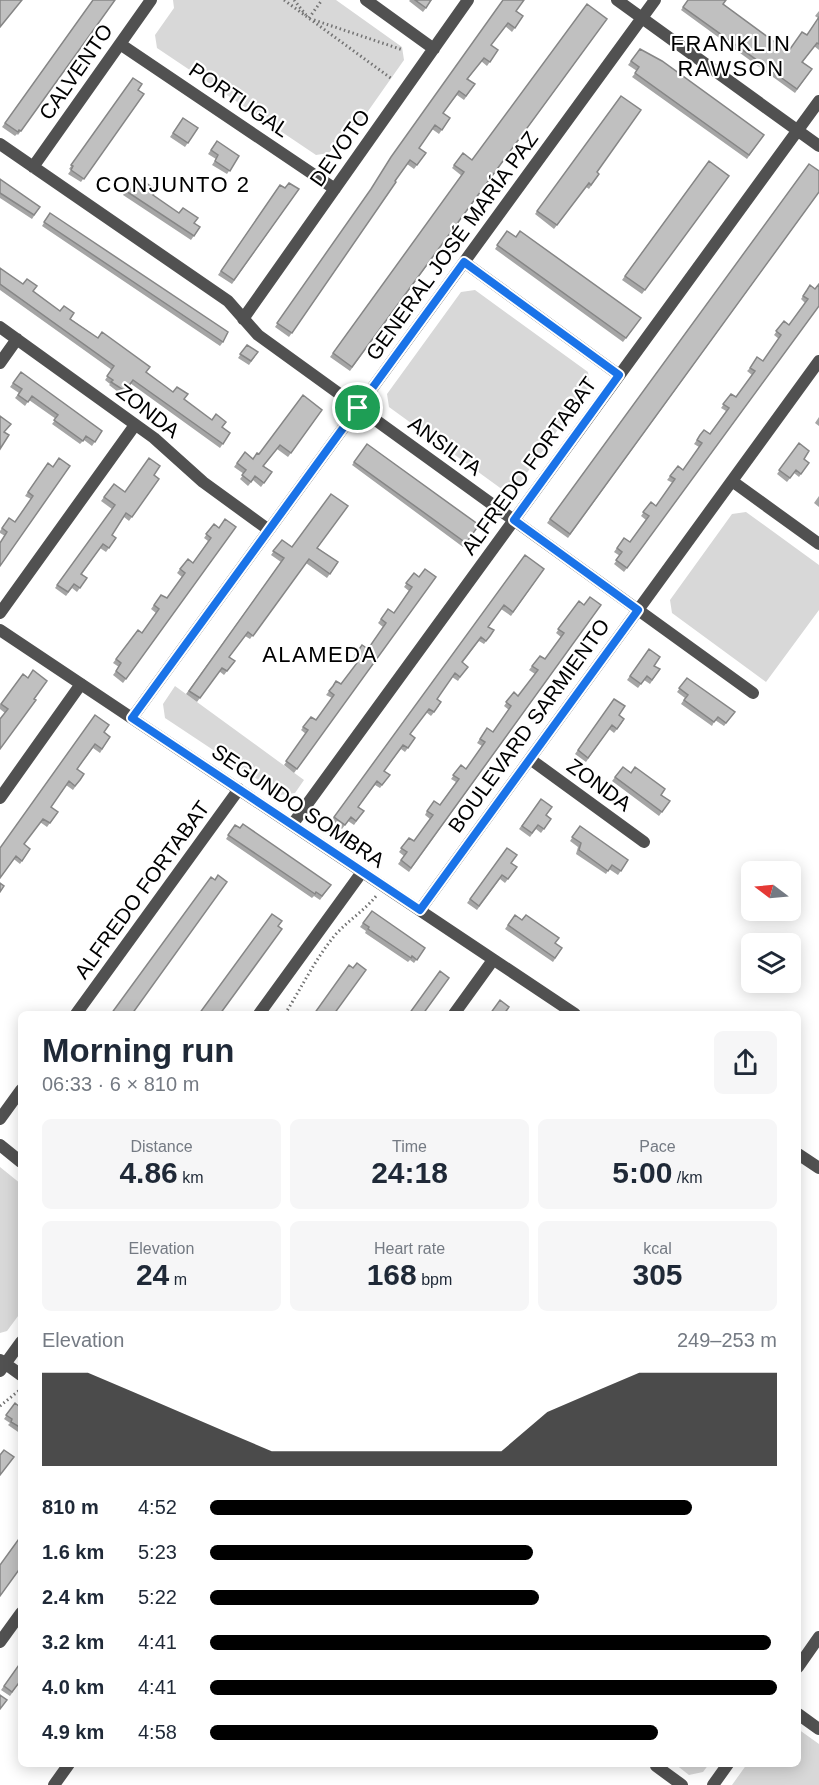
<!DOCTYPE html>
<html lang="en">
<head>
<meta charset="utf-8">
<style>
  :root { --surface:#fff; --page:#f6f6f7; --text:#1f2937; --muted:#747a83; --accent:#000 }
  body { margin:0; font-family:Arial,sans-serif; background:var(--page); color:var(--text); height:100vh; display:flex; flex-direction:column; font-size:22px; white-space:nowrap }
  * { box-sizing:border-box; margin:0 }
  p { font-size:20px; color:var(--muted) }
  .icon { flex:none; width:33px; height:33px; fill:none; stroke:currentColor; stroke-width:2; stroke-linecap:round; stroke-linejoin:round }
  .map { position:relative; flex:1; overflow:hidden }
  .drawer { position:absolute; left:18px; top:1011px; width:783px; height:756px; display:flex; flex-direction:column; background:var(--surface); border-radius:9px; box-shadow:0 3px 15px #0003 }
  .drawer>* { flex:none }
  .needle { width:39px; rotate:286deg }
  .tools { position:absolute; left:741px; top:861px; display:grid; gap:12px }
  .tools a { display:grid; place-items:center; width:60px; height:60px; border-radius:9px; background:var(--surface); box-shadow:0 3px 15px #0003; font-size:30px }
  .pin { position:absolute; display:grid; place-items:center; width:51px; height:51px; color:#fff; margin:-26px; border:3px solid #fff; border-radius:50%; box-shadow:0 2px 6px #0007 }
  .round { display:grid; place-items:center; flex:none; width:63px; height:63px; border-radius:9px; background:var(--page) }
  .summary { display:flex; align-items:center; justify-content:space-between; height:102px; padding:0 24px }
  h1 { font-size:33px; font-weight:700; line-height:45px }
  .stats { display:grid; grid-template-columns:repeat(3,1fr); gap:9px; height:102px; padding:6px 24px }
  .stats div { display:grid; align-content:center; border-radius:9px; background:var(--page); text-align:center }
  .stats b { font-size:30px; font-weight:700 }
  .stats small { font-size:16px; font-weight:400 }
  .stats p { font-size:16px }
  .chart { height:168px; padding:12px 24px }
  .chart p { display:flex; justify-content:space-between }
  .chart svg { width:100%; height:108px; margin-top:6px; fill:var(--accent); opacity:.7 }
  ul { padding:0 24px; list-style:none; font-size:20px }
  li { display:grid; grid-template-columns:96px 72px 1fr; align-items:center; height:45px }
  li i { height:15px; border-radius:8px; background:var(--accent) }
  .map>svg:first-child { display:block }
  .green { fill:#d8d8d8 }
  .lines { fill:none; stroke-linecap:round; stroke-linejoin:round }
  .path { stroke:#737373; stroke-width:3; stroke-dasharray:1.5 3; stroke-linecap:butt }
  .street { stroke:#515151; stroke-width:12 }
  .wall { fill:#a5a5a5 }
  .building { fill:#c0c0c0; stroke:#868686; stroke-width:1.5 }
  .route-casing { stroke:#fff; stroke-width:12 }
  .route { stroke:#1a73e8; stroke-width:8 }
  .labels { text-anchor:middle; stroke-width:4.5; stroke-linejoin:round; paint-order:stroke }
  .street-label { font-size:21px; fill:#000; stroke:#fff }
  .neighbourhood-label { font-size:22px; letter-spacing:1.5px; fill:#000; stroke:#fff }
</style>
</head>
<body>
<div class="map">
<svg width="819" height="1785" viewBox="0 0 819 1785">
  <rect width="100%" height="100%" fill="#fff"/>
  <!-- green -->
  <path class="green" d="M173 0H336L402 47 404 60 359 124 349 126 329 153 316 155 157 48 155 35 174 8Z
    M475 290 588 372 590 385 516 488 503 490 389 407 387 394 461 292Z
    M746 512 819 565V610L766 682 672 613 670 600 732 514Z
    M175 686 304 780 295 793 281 795 165 718 163 704Z
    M0 1167 21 1184V1312L7 1331 0 1333Z
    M798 1729 819 1744V1785H732L747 1764H798Z
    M675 1764H709L703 1772 689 1775Z"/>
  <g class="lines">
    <!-- path -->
    <path class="path" d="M284 0 392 79
      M294 0 306 15
      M309 18 322 0
      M314 20 403 50
      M285 1014C302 987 315 959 336 934 349 920 365 910 377 895
      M0 1406 21 1389"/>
    <!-- street -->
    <path class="street" d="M366 0 434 49
      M617 0 819 146
      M120 44 335 189
      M0 144 228 301 258 335 753 693
      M33 167 151 0
      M464 262 619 375
      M243 319 468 0
      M0 327 154 438 203 482 269 530
      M0 363 17 339
      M732 481 819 544
      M0 613 135 425
      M0 630 575 1014
      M132 718 655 0
      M530 759 644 842
      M0 798 81 684
      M292 825 819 101
      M420 910 819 361
      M76 1014 239 789
      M259 1014 362 872
      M454 1014 493 960
      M0 1119 21 1090
      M0 1145 21 1162
      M798 1154 819 1168
      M0 1360 21 1375
      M0 1371 21 1342
      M0 1642 21 1613
      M798 1667 819 1637
      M798 1714 819 1729
      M656 1766 682 1785
      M54 1785 69 1764
      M713 1785 728 1764"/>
  </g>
  <!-- wall -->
  <path class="wall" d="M93 0H115L18 135 17 134 15 136 2 127Z
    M410 0H432L423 12 409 1Z
    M688 0 723 4 788 52 807 35 818 18 815 16 819 11V50L814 46 803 62 812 69 795 93 681 10Z
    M516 11 523 16 512 32 505 26 491 45 494 56 487 66 481 61 468 79 475 84 464 100 457 95 443 113 450 118 439 134 432 129 419 148 426 153 414 169 407 164 395 181 396 182 289 337 275 327 368 193Z
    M607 19 350 371 330 357 462 176 452 168 463 153 472 160Z
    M640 49 764 135 747 159 632 77 637 71 628 65Z
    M133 78 138 90 144 94 81 182 68 174 71 170 69 169Z
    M621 96 597 172 599 174 589 189 586 187 554 229 535 214Z
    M183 118 198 128 185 147 170 137Z
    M217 141 239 156 227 174 212 165 216 159 208 154Z
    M709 161 729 176 642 294 622 280Z
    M809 164 819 192 568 538 547 523Z
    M0 179 40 207 32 219 0 198Z
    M132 182 200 227 191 240 123 195Z
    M280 185 285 188 299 189 232 284 218 275Z
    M50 213 223 342 220 346 42 226Z
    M507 231 641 318 623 342 495 249Z
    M0 268 230 433 220 448 130 383 122 395 109 385 110 384 105 380 112 370 0 290Z
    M807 290 819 306 624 572 614 564 620 556 614 552 624 538 630 542 646 520 641 516 651 502 656 506 673 483 667 480 678 466 683 470 699 447 694 444 704 430 710 434 726 411 721 408 731 394 736 397 752 375 747 371 750 368 763 361 779 339 774 335 784 321 789 325 805 303 801 299Z
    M247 345 258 352 249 365 238 358Z
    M21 372 102 431 92 446 84 440 80 444 52 424 56 419 29 400 25 406 15 398 19 393 10 387Z
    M322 410 288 457 277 449 264 466 272 472 261 487 253 480 248 486 240 479 244 474 234 467 245 452 253 459Z
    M819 417V426L815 423Z
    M799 443 804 459 809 463 799 477 794 473 787 482 777 474Z
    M367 444 479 525 463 547 352 465Z
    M59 458 70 466 0 566V543L5 536 0 533V531L9 518 15 522 31 499 25 496 48 463 53 467Z
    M154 475 159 479 129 521 124 517 112 535 116 538 106 552 100 548 82 574 87 578 77 592 72 588 66 596 55 588 112 509 101 501 114 484 125 492Z
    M819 496V507L814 503Z
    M214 524 219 528 236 527 123 683 113 675 119 667 113 663 138 630 142 633 156 613 151 609 161 595 167 598 182 577 177 573 180 569 193 563 208 541 204 538Z
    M282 540 292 547 318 548 338 562 327 578 306 563 250 639 245 636 229 657 235 661 224 675 219 671 197 702 186 694 281 562 271 555Z
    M525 555 544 569 511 616 501 609 488 627 487 640 484 644 479 641 462 663 465 670 458 681 452 677 437 699 439 706 431 716 426 712 410 734 415 738 405 752 401 749 384 771 390 775 380 788 375 785 358 807 364 811 354 825 348 821 342 829 331 821Z
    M414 573 419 577H436L294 773 284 765 306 734 301 730 311 717 316 720 332 698 326 695 333 686 341 684 358 663 352 659 362 645 368 649 383 627 378 623 381 619 394 613 409 591 404 587Z
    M579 601 584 605H601L409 872 398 864 404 856 399 852 409 838 414 841 430 819 425 815 427 811 440 805 456 782 451 779 461 765 466 769 482 746 477 743 487 728 493 732 509 710 504 706 514 692 518 696 535 674 529 670 540 656 545 659 561 637 556 633Z
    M649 649 654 666 660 669 650 684 644 680 638 688 627 680Z
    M23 674 28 678 47 681 5 713 0 709V705Z
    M687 678 735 712 724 726 715 720 712 726 681 704 685 698 677 692Z
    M614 699 622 723 614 733 609 729 586 762 575 754Z
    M104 732 110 737 100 753 93 748 77 769 84 774 73 790 66 785 51 807 58 812 47 827 40 822 24 844 30 849 20 864 0 848Z
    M623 767 670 801 659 816 612 781Z
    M541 799 546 815 551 819 541 833 536 829 530 837 519 829Z
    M235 825 331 885 320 900 314 896 312 898 226 839Z
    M580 826 628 860 618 875 609 869 606 874 576 854 578 847 570 841Z
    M507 848 511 863 517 867 505 883 500 879 477 910 467 903Z
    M372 911 425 948 414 963 410 960 408 962 365 933 366 931 360 927Z
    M515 915 562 948 553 962 505 929Z
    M15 1403 21 1408V1434L8 1425 10 1423 4 1419Z
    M21 1662V1680L10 1696 1 1690Z"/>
  <!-- building -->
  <path class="building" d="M0 0H22L0 27Z
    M93 0H115L21 131 19 130 18 132 5 123Z
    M415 0H431L426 8Z
    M503 0H524L516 11 523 16 515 28 508 23 491 45 498 50 490 62 484 58 467 79 475 84 466 96 459 91 443 113 450 118 442 130 435 125 419 148 426 153 417 165 410 160 395 181 396 182 292 333 277 323 371 189 391 157Z
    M688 0H726L723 4 788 52 802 32 807 35 819 17V44L817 43 802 62 812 69 797 89 683 7Z
    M587 4 607 19 352 367 333 353 464 172 454 165 463 153 472 160Z
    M640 49 662 61 764 135 749 155 635 73 639 67 631 61Z
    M133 78 142 84 138 90 144 94 84 179 71 170 73 166 71 165Z
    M621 96 641 110 597 172 599 174 591 185 589 183 557 225 537 211Z
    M183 118 198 128 188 143 173 133Z
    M217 141 239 156 230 171 215 161 218 155 211 150Z
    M709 161 729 176 645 290 625 276Z
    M809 164 819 171V192L570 534 550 519Z
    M0 179 40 207 34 215 0 193Z
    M142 180 156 190 153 195 179 213 183 208 198 218 194 223 200 227 194 236 126 191 132 182 138 185Z
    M289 183 299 189 234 280 221 271 280 185 285 188Z
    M50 213 228 332 223 342 44 222Z
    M507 231 516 237 520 231 641 318 626 338 497 245Z
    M0 268 23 284 27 279 37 286 33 291 60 311 64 306 74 313 70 319 98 338 102 332 150 367 146 372 165 386 173 392 177 387 188 394 184 399 212 420 216 414 226 422 222 427 230 433 223 444 133 380 125 391 111 382 113 380 107 376 114 366 0 284Z
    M819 284V306L627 568 616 560 622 552 617 548 624 538 630 542 649 516 643 512 651 502 656 506 675 479 670 476 678 466 683 470 702 443 697 440 700 435 704 430 710 434 729 408 723 404 731 394 736 397 755 371 750 368 757 357 763 361 781 335 776 331 784 321 789 325 808 299 803 296 807 290 810 285 815 289Z
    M247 345 258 352 251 361 240 354Z
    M21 372 102 431 95 442 86 436 83 441 54 420 58 415 32 396 28 402 18 395 22 389 13 383Z
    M303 395 322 410 291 453 280 445 263 466 272 472 264 483 255 476 251 482 242 475 246 470 237 463 245 452 253 459 257 453 259 454Z
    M0 416 11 424 4 432 9 435 0 449Z
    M799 443 809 451 804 459 809 463 801 474 796 470 790 478 779 470Z
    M367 444 479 525 466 543 354 462Z
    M59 458 70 466 0 566V543L7 532 2 528 9 518 15 522 33 496 28 492 48 463 53 467Z
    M149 458 160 466 154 475 159 479 132 517 126 513 112 535 116 538 109 548 103 544 81 574 87 578 80 588 74 584 68 592 57 585 115 505 104 497 114 484 125 492Z
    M331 494 348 506 317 548 338 562 330 574 309 559 253 636 248 632 229 657 235 661 227 671 222 668 200 698 189 691 284 558 273 551 282 540 292 547Z
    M225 519 236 527 126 679 116 671 121 663 116 659 138 630 142 633 159 609 154 605 161 595 167 598 185 573 180 569 188 559 193 563 211 538 206 534 214 524 219 528Z
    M525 555 544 569 513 612 504 605 488 627 494 630 490 636 486 641 481 637 462 662 468 667 460 677 455 673 437 699 441 702 434 712 429 709 410 734 415 738 408 748 403 745 384 771 390 775 382 785 377 781 358 807 364 811 356 821 351 817 345 825 334 817Z
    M425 569 436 577 297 769 286 761 308 730 303 727 311 717 316 720 334 695 329 691 333 686 336 681 341 684 360 659 355 655 362 645 368 649 386 623 381 619 388 609 394 613 412 587 406 583 414 573 419 577Z
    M590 597 601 605 411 868 401 860 407 852 401 848 409 838 414 841 433 815 427 811 434 801 440 805 459 779 453 775 461 765 466 769 485 742 480 739 487 728 493 732 511 706 506 702 514 692 518 696 538 670 532 666 540 656 545 659 564 633 558 629 579 601 584 605Z
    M649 649 660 657 654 666 660 669 652 680 647 676 641 684 630 676Z
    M33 670 47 681 34 699 36 700 0 749V719L8 709 1 704 23 674 28 678Z
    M687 678 735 712 726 723 718 717 714 722 684 700 688 695 679 688Z
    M614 699 625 706 619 715 624 719 617 729 612 725 588 758 578 750Z
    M95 715 109 725 104 732 110 737 102 749 95 744 77 769 84 774 80 780 75 786 69 781 51 807 58 812 50 823 43 819 24 844 30 849 22 861 16 856 0 878V848Z
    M623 767 631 773 635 767 665 789 661 795 670 801 662 812 615 777Z
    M541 799 552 807 546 815 551 819 544 829 538 825 532 833 522 826Z
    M243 824 331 885 322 896 316 892 315 894 228 835 235 825 240 828Z
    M580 826 628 860 621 871 612 865 608 871 579 850 581 843 572 837Z
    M507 848 517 855 511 863 517 867 508 879 502 875 479 906 470 899Z
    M218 875 227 882 132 1014H111L211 877 215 880Z
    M0 883 4 886 0 892Z
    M372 911 425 948 417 960 412 956 411 958 368 929 369 927 363 923Z
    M272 914 282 921 278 926 282 929 220 1014H199Z
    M515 915 522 920 526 915 559 938 555 943 562 948 555 958 508 925Z
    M357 963 366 970 334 1014H314L349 965 353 968Z
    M440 971 449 978 423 1014H409Z
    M500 1000 509 1007 504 1014H490Z
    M15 1403 21 1408V1428L11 1422 12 1419 6 1415Z
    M4 1450 14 1457 0 1475V1455Z
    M21 1536V1567L0 1596V1565Z
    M21 1662V1680L12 1692 4 1686Z
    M0 1695 7 1700 0 1709Z"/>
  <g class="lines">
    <!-- route casing -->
    <g class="route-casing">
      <path id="route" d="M464 262 619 375 514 520 638 610 420 910 132 718Z"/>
    </g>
    <!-- route -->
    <use href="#route" class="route"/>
  </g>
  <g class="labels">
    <!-- street labels -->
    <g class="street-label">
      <text transform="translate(76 72) rotate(-55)" y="7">CALVENTO</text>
      <text transform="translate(239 100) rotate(34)" y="7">PORTUGAL</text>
      <text transform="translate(340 148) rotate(-55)" y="7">DEVOTO</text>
      <text transform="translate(452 246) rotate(-54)" y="7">GENERAL JOSÉ MARÍA PAZ</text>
      <text transform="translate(148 411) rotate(38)" y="7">ZONDA</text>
      <text transform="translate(445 446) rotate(36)" y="7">ANSILTA</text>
      <text transform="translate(529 466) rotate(-54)" y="7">ALFREDO FORTABAT</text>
      <text transform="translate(529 726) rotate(-54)" y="7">BOULEVARD SARMIENTO</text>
      <text transform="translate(599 785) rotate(36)" y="7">ZONDA</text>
      <text transform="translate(298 806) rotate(34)" y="7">SEGUNDO SOMBRA</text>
      <text transform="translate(142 890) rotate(-54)" y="7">ALFREDO FORTABAT</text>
    </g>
    <!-- neighbourhood labels -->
    <g class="neighbourhood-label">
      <text x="731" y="51">FRANKLIN<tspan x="731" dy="25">RAWSON</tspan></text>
      <text x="173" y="192">CONJUNTO 2</text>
      <text x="320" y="662">ALAMEDA</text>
    </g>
  </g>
</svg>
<div class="tools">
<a><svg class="needle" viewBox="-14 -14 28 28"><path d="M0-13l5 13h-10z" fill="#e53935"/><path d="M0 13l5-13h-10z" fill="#747a83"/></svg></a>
<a><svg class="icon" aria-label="layers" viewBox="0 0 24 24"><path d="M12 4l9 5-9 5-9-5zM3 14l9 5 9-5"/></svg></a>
</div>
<div class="pin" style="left:358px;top:408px;background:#1e9e55"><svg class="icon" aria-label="arrive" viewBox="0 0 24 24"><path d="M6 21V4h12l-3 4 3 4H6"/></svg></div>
<section class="drawer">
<div class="summary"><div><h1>Morning run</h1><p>06:33 · 6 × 810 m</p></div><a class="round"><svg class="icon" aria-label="share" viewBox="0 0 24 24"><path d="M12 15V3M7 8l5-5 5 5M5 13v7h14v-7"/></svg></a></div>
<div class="stats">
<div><p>Distance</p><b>4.86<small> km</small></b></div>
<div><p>Time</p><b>24:18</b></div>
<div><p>Pace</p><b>5:00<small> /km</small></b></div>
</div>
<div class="stats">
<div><p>Elevation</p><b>24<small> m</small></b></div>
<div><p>Heart rate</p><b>168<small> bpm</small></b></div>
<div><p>kcal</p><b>305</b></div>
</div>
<div class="chart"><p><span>Elevation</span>249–253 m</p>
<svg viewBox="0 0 160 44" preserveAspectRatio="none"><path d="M0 44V6L10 6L20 14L30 22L40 30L50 38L60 38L70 38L80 38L90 38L100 38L110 22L120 14L130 6L140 6L150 6L160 6V44z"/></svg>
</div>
<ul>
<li><b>810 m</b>4:52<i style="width:85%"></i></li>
<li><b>1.6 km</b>5:23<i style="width:57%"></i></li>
<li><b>2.4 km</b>5:22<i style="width:58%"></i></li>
<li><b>3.2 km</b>4:41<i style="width:99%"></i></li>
<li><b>4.0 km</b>4:41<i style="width:100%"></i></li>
<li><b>4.9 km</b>4:58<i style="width:79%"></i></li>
</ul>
</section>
</div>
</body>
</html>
